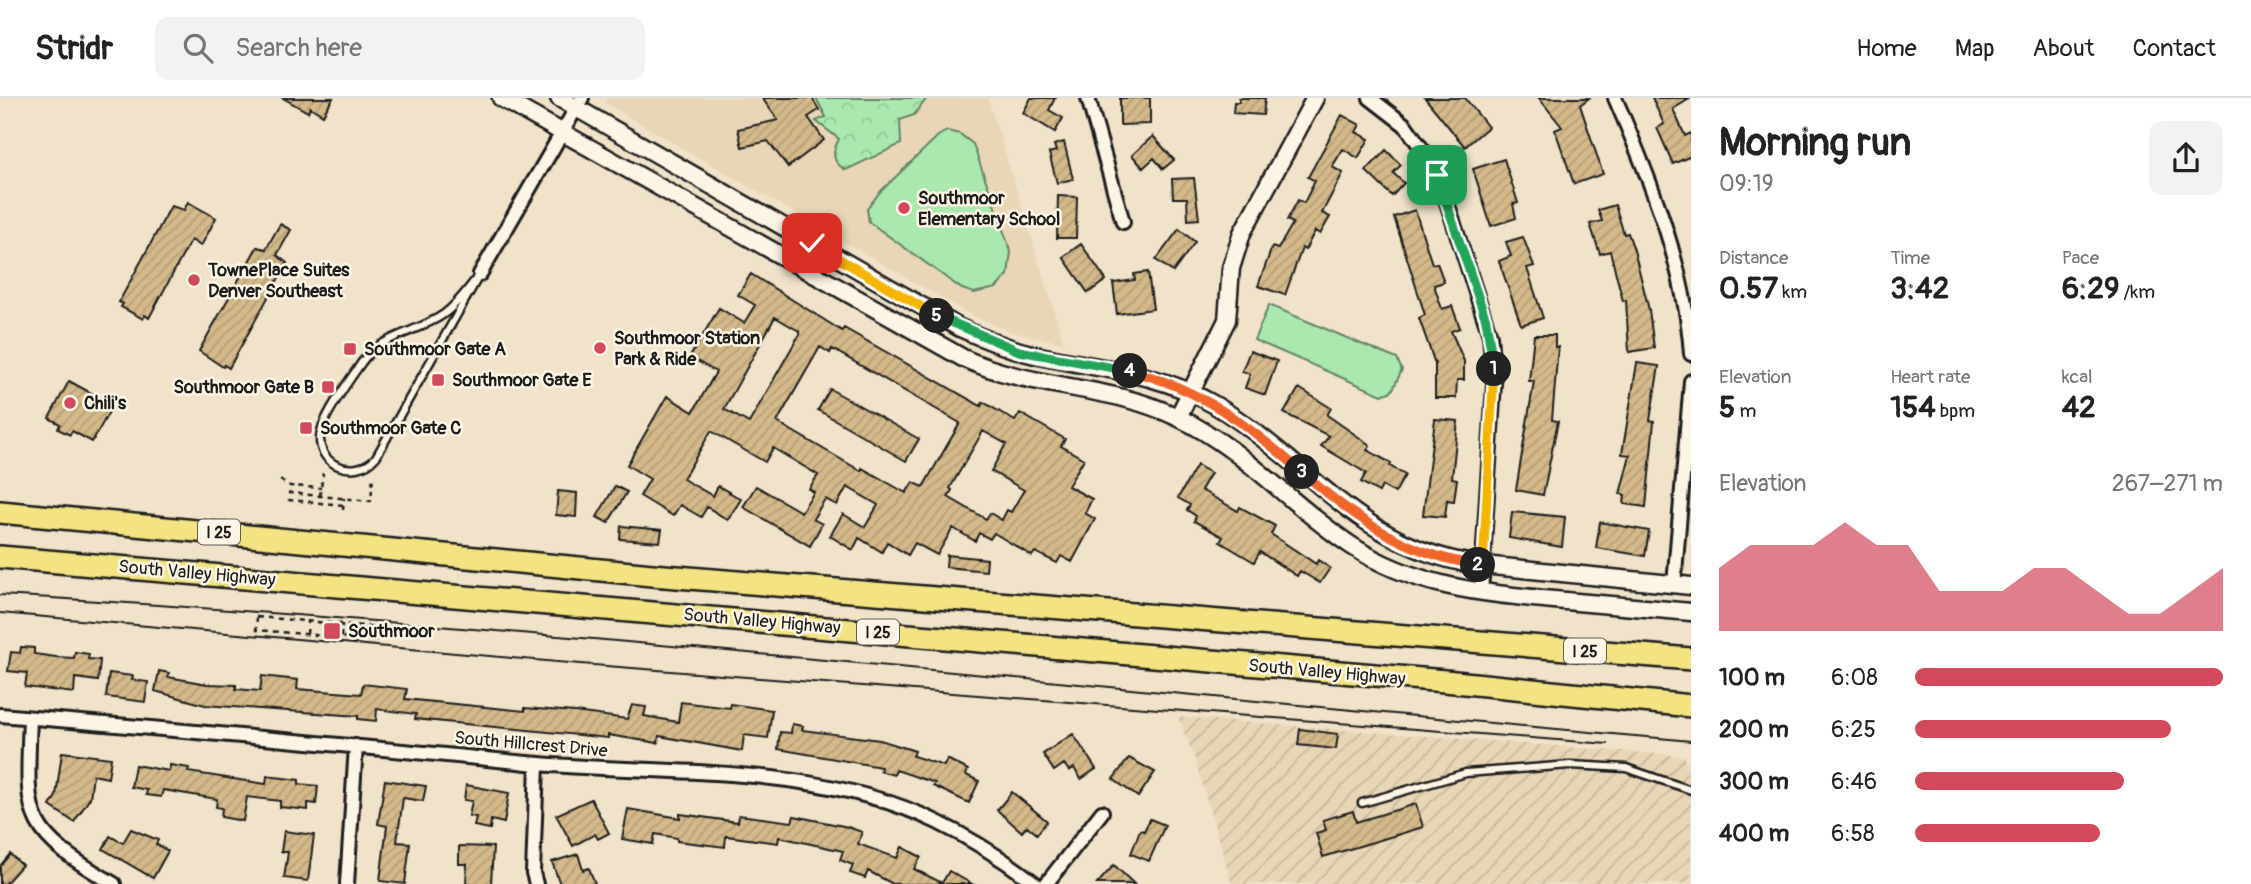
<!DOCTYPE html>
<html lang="en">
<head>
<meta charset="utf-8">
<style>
  :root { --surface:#fff; --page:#f2f2f2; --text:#222; --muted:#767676; --line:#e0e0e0; --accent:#d1495b }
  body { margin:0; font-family:Pangolin,sans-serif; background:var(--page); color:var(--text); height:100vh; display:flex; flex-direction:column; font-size:26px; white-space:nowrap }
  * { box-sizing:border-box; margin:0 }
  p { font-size:23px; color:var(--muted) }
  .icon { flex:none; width:38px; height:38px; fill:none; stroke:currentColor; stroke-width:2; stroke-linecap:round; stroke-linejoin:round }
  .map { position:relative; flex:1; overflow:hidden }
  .sheet { display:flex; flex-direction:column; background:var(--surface); width:560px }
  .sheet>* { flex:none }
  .pin { position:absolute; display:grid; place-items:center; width:60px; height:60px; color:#fff; margin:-30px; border-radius:14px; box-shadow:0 4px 10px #0006 }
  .km { position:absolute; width:35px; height:35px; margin:-18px; border-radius:50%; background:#222; color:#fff; font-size:19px; line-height:35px; text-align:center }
  .round { display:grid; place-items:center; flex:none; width:74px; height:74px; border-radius:14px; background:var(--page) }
  .headline { display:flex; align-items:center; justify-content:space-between; height:119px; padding:0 28px }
  h1 { font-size:38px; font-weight:800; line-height:52px }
  .metrics { display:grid; grid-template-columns:repeat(3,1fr); gap:10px; height:119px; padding:7px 28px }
  .metrics div { display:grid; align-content:center }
  .metrics b { font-size:30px; font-weight:800 }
  .metrics small { font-size:19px; font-weight:400 }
  .metrics p { font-size:19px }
  .chart { height:196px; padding:14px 28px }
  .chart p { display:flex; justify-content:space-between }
  .chart svg { width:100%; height:126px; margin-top:7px; fill:var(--accent); opacity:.7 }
  ul { padding:0 28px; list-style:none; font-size:23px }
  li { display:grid; grid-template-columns:112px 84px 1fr; align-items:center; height:52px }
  li i { height:18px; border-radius:9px; background:var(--accent) }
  header { display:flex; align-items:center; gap:42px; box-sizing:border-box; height:98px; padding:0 35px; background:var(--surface); border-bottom:2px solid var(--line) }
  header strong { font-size:33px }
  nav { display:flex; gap:38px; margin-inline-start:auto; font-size:24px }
  .search { width:490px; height:63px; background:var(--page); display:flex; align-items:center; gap:18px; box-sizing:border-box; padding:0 24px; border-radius:14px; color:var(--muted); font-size:26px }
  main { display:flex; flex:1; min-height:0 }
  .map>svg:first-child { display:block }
  .built { fill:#e8d6b7 }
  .industrial { fill:url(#industrial-furrows) }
  .park { fill:url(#park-crowns); stroke:#638266; stroke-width:2 }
  .pitch { fill:#aae8af; stroke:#638266; stroke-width:2 }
  .building { fill:url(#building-hatch); stroke:#1c1c1c; stroke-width:2; fill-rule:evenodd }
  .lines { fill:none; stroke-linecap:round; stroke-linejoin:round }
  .lane-casing { stroke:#1c1c1c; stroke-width:11 }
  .street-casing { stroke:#1c1c1c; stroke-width:18 }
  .secondary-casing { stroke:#1c1c1c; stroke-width:21 }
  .highway-casing { stroke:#1c1c1c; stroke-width:26 }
  .path { stroke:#1c1c1c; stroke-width:2.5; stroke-dasharray:5 5; stroke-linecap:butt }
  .lane { stroke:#fcf5e5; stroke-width:6 }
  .street { stroke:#fcf5e5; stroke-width:12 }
  .secondary { stroke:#fcf5e5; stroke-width:16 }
  .highway { stroke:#f4e382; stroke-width:21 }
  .tram { stroke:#1c1c1c; stroke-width:2 }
  .split-1-casing { stroke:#fff; stroke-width:14 }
  .split-2-casing { stroke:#fff; stroke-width:14 }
  .split-3-casing { stroke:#fff; stroke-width:14 }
  .split-4-casing { stroke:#fff; stroke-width:14 }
  .split-5-casing { stroke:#fff; stroke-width:14 }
  .split-6-casing { stroke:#fff; stroke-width:14 }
  .split-1 { stroke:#22a559; stroke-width:9 }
  .split-2 { stroke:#f5b400; stroke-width:9 }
  .split-3 { stroke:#f0652b; stroke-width:9 }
  .split-4 { stroke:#f0652b; stroke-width:9 }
  .split-5 { stroke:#22a559; stroke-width:9 }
  .split-6 { stroke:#f5b400; stroke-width:9 }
  .poi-dot { fill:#d1495b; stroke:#fcf5e5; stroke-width:2.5 }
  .labels { text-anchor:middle; stroke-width:5; stroke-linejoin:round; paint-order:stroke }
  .shield { fill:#fcf5e5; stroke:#5f5d58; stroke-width:2 }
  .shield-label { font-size:16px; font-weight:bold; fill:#1c1c1c }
  .poi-label { font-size:18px; font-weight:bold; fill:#1c1c1c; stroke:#fcf5e5; text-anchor:start }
  .street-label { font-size:18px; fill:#1c1c1c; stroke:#fcf5e5 }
</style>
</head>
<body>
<header>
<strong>Stridr</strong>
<div class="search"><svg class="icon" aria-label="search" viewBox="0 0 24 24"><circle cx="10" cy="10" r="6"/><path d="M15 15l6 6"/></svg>Search here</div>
<nav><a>Home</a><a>Map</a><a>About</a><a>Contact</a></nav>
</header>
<main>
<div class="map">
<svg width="1691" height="786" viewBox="0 0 1691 786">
  <defs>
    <pattern id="industrial-furrows" width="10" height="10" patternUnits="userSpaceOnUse" patternTransform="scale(1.75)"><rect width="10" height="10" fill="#e8d6b7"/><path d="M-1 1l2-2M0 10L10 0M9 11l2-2" fill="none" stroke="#c6b79d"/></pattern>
    <pattern id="park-crowns" width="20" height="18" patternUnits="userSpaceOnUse" patternTransform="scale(1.75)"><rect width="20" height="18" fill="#aae8af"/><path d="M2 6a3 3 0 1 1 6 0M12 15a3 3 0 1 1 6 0" fill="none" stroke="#92c696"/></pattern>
    <pattern id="building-hatch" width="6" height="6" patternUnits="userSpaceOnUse" patternTransform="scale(1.75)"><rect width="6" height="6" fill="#d4b98a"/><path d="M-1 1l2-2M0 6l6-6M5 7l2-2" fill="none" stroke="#b59e76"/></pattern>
  </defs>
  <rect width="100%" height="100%" fill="#f0e3ca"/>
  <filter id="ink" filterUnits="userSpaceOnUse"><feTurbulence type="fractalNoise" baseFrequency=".0143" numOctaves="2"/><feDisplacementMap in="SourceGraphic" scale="14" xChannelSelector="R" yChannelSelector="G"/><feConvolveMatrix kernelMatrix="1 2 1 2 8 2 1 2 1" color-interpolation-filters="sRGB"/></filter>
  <g filter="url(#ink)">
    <!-- built -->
    <path class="built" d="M606 0H988L1064 245 1008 233 967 215 605 5Z"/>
    <!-- industrial -->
    <path class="industrial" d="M1178 619 1685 658V664L1691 668V786H1232L1194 659Z"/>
    <!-- park -->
    <path class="park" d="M816 0H927L914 17 900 22 901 46 846 72C831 64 832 54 839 41L816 23 826 19Z"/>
    <!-- pitch -->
    <path class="pitch" d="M947 33 960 36 973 46 1011 154 1008 177 996 190 974 195 962 191 869 124 867 111 880 94 938 38Z
      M1269 207 1397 261 1402 272 1392 293 1382 297 1254 242Z"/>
    <!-- building -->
    <path class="building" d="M283 0H333L323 17 310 9 308 14Z
      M762 0H812L819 12 808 19 824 42 788 69 768 43 742 49 738 31 778 22Z
      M1031 0H1055L1049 12 1063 20 1055 34 1023 15Z
      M1120 0H1150V26L1120 27Z
      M1239 0H1265L1263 17 1233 15 1234 4H1239Z
      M1425 0H1465L1488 29 1465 49Z
      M1539 0H1589L1580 7 1603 76 1574 86 1555 32 1562 29Z
      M1652 0H1691L1673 11 1685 38 1691 35V58L1673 66 1657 30 1664 26Z
      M1342 17 1360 27 1356 34 1369 41 1358 60 1343 51 1332 69 1343 75 1322 115 1330 119 1320 136 1315 133 1305 152 1302 150 1285 197 1258 188 1272 149 1278 151 1293 125 1287 122 1298 102 1304 105 1315 83 1308 79Z
      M1153 38 1174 62 1163 71 1154 60 1143 70 1132 57Z
      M1064 44 1073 81 1057 85 1049 55 1056 53 1054 47Z
      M1386 52 1401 67 1393 75 1404 85 1392 98 1366 73Z
      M1504 61 1518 105 1513 106 1516 120 1491 128 1473 71Z
      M1194 80 1199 121 1188 122 1187 100H1173L1172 81Z
      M1058 98 1077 99 1076 140H1057Z
      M188 104 216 120 201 148 191 142 149 220 145 217 143 221 121 209 123 206 119 204 171 108 184 112Z
      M1615 107 1624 136 1628 135 1634 152 1649 212 1654 250 1629 254 1626 202 1623 203 1610 153 1600 156 1590 126 1602 123 1598 112Z
      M1415 112 1432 166 1437 165 1444 184 1434 187 1442 211 1452 208 1460 230 1451 233 1464 263V282H1457L1456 300H1435V266L1419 220 1425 217 1394 119Z
      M280 126 291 132 277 157 287 165 229 270 224 267 223 269 199 253 257 149 266 151Z
      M1179 131 1195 144 1173 174 1156 162Z
      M1523 139 1534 168 1527 170 1543 220 1521 227 1499 163 1511 158 1506 144Z
      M1081 146 1106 182 1088 195 1063 159Z
      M1148 174 1153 211 1117 216 1113 185 1135 182 1134 176Z
      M751 176 842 233 844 230 981 308 983 304 1015 323 1020 315 1065 341 1061 348 1084 361 1068 388 1092 401 1085 415 1095 421 1072 464 1061 458 1057 465 1035 454 1032 458 994 435 990 441 979 435 975 443 953 430 937 457 915 445 908 457 887 444 882 454 859 440 853 452 830 438 843 416 865 429 878 407 847 389 837 407 825 401 813 421 822 426 810 448 743 409 756 388 801 414 814 394 809 391 818 377 773 350 765 364 711 333 683 381 713 398 718 388 741 401 728 422 707 409 701 419 680 407 673 418 640 398 650 381 627 367 667 298 693 314 716 274 690 259 719 210 744 225 755 207 738 197ZM775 219 799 233V237L749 325 724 311ZM820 249 830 255 832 251 960 325 923 389 913 384 906 395 862 370 861 373 777 324ZM983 333 1006 346 991 373 1024 392 1011 414 1007 412 1002 422 990 415 986 421 948 399 952 392 950 390Z
      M1534 237H1555V249H1558L1552 322 1558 323 1543 397 1516 392 1534 283H1529Z
      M1250 253 1277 263 1265 297 1245 290 1250 276 1242 273Z
      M1637 265 1659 268 1650 322 1654 323 1646 409 1624 406 1625 397 1620 396 1630 357 1622 356Z
      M69 283 113 307 92 344 72 333 70 337 58 331 60 326 49 320Z
      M1299 290 1331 310 1327 317 1370 347 1367 352 1391 365 1390 368 1405 377 1395 395 1382 388 1379 394 1361 384 1366 375 1321 348 1329 338 1284 315Z
      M830 291 919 341 906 363 818 312Z
      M1435 321 1458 323 1452 380 1457 381 1454 403 1447 402 1445 419 1423 417Z
      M1197 367 1211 375 1201 392 1238 413 1240 409 1275 428 1271 436 1316 466 1318 462 1330 470 1320 485 1300 473 1297 478 1260 454 1254 464 1220 444 1223 439 1194 423 1196 418 1187 412 1190 407 1178 400Z
      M615 388 627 394 608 425 597 419Z
      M558 393 577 395 576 419 556 417Z
      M1512 414 1565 419 1562 449 1509 440Z
      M1600 424 1649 433 1645 458 1596 450Z
      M621 428 662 432 660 444 620 441Z
      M947 457 987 461 986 473 946 469Z
      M21 549 34 550V556L56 559 74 560 75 554 89 556 88 561 100 562 98 583 75 580 74 595 25 589 27 575 8 573 11 554 20 555Z
      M159 573 169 575 168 579 207 586 236 587V591L260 593 262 578 298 582 297 591 361 596 363 586 407 591 405 601 525 613V610L575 614 627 621 632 607 646 609 644 618 678 624 681 604 730 610 731 606 772 612 768 640 744 637 742 653 659 638 658 645 608 637V640L415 621 416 616 377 611 376 623 358 621V618L205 607 155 593Z
      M109 575 133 578 132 582 148 584 145 604 106 599Z
      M792 626 803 628 802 632 880 642 915 653 913 658 944 668 947 661 968 672 966 677 979 683 969 705 933 688 935 685 896 672 894 677 880 673 881 669 778 651 780 634 791 635Z
      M1300 631 1338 636 1336 651 1298 647Z
      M1073 636 1096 671 1081 681 1074 670 1069 673 1064 666 1054 673 1043 656Z
      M62 654 111 660 108 680 93 677 90 700 74 724 50 708 56 698Z
      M1129 660 1155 674 1138 699 1113 681Z
      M135 667 169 673 170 667 189 670 188 674 266 686 267 678 299 682V686L318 688 316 706 308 705V712L280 709V703L247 699 243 723 221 719 222 710 216 709 217 701 163 692 161 699 146 697 147 692 131 689Z
      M385 682 426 688 423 703 403 700 397 744 410 745 405 786 380 783 387 728 378 726Z
      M466 687 509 695 504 725 491 722 490 731 474 728 476 719 469 718 472 703 464 702Z
      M1012 694 1047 723 1037 736 1027 728 1022 734 997 712Z
      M591 701 609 735 598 741 595 736 573 748 556 717Z
      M1416 706 1423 729 1323 759 1316 735 1326 732 1323 722 1353 713 1356 724Z
      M628 711 680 720V716L738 724 739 717 792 724 794 718 848 729 862 734 858 746 897 760 902 749 921 759 914 771 942 785 949 773 972 786H893L868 773 865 780 850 775 853 767 840 762 843 753 779 739 778 745 726 738 725 749 677 743V740L655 736 653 746 622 741Z
      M1150 721 1165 727 1149 763 1131 756 1140 732 1144 733Z
      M131 731 158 742 156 746 168 753 153 780 103 751 110 738 123 745Z
      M284 733 314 737 308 783 284 780 288 754H281Z
      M459 748 493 749 491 786H466L467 766H459Z
      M10 756 22 767 5 786H0V768Z
      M578 756 583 772 589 770 595 786H560L552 764Z
      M1114 767 1134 786H1097Z"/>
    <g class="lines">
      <!-- lane casing -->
      <g class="lane-casing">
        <path id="lane" d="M480 176 376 359C355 383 313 367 321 333 326 314 350 281 362 264 381 237 419 234 444 216 459 205 469 189 480 176Z
          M1362 705 1466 675 1570 667 1626 670 1691 692"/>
      </g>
      <!-- street casing -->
      <g class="street-casing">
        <path id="street" d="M1088 0 1123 124
          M1370 0 1405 27 1430 62 1443 92 1490 238 1494 285 1481 495
          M1615 0C1650 81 1685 167 1691 256
          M480 176 582 0
          M1674 487 1691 283
          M0 617C176 632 351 647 527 665 661 678 812 663 937 724 972 741 1005 762 1036 786
          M30 620C26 722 22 732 114 786
          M347 786 356 648
          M536 786 533 775 537 666
          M1046 786 1102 714"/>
      </g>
      <!-- secondary casing -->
      <g class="secondary-casing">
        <path id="secondary" d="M501 0 963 260C1032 292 1110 286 1177 319 1244 350 1291 408 1352 448 1414 489 1481 495 1554 502 1599 506 1645 510 1691 514
          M559 0 960 230C984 241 1009 251 1035 257 1097 271 1157 273 1213 306 1307 361 1357 448 1473 466L1691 488
          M1178 319 1227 222 1231 170 1242 135 1315 0"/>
      </g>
      <!-- highway casing -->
      <g class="highway-casing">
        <path id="highway" d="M0 414 652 477 1691 561
          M0 459 1445 583 1691 608"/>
      </g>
      <!-- path -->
      <path class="path" d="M280 382 290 388 321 390
        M320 398 323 375
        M343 407 289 402V395L371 403 373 377
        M343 412 344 400
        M257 519 376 529 375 542 256 532Z
        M307 536 308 523
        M325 538 326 525
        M341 539 342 526"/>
      <!-- lane -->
      <use href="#lane" class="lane"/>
      <!-- street -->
      <use href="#street" class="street"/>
      <!-- secondary -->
      <use href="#secondary" class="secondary"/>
      <!-- highway -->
      <use href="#highway" class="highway"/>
      <!-- tram -->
      <path class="tram" d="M0 497C565 530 1127 594 1691 643
        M0 515 581 566 1608 646"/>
    </g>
  </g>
  <g class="lines" filter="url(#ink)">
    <!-- split-1 casing -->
    <g class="split-1-casing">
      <path id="split-1" d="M1437 77 1486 222 1494 271"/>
    </g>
    <!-- split-2 casing -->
    <g class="split-2-casing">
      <path id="split-2" d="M1478 467H1483L1494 271"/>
    </g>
    <!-- split-3 casing -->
    <g class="split-3-casing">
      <path id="split-3" d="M1302 374C1354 420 1407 457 1478 467"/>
    </g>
    <!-- split-4 casing -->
    <g class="split-4-casing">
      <path id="split-4" d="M1130 273C1198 289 1251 329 1302 374"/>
    </g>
    <!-- split-5 casing -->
    <g class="split-5-casing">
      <path id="split-5" d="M937 218 1019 253 1130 273"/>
    </g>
    <!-- split-6 casing -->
    <g class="split-6-casing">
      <path id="split-6" d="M812 145 937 218"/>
    </g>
    <!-- split-1 -->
    <use href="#split-1" class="split-1"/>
    <!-- split-2 -->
    <use href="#split-2" class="split-2"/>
    <!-- split-3 -->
    <use href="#split-3" class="split-3"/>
    <!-- split-4 -->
    <use href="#split-4" class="split-4"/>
    <!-- split-5 -->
    <use href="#split-5" class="split-5"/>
    <!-- split-6 -->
    <use href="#split-6" class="split-6"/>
  </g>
  <!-- markers -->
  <g class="poi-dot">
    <circle cx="904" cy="110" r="7"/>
    <circle cx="194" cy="182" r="7"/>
    <circle cx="600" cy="250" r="7"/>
    <rect x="343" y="244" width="14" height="14" rx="3.5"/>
    <rect x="431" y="275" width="14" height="14" rx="3.5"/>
    <rect x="321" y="282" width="14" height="14" rx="3.5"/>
    <circle cx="70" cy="305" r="7"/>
    <rect x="299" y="323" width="14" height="14" rx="3.5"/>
    <rect x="323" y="524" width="18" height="18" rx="3.5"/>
  </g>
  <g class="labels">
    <!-- shield labels -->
    <g class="shield">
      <rect x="198" y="421.5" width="42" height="25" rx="5"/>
      <rect x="857" y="521.5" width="42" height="25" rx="5"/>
      <rect x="1564" y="540.5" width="42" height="25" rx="5"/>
    </g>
    <g class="shield-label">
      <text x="219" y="440">I 25</text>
      <text x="878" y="540">I 25</text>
      <text x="1585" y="559">I 25</text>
    </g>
    <!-- poi labels -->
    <g class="poi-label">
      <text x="918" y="106">Southmoor<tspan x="918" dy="21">Elementary School</tspan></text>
      <text x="208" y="178">TownePlace Suites<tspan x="208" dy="21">Denver Southeast</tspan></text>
      <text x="614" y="246">Southmoor Station<tspan x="614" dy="21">Park &amp; Ride</tspan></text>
      <text x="364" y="257">Southmoor Gate A</text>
      <text x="452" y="288">Southmoor Gate E</text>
      <text x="314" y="295" text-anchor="end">Southmoor Gate B</text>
      <text x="84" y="311">Chili's</text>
      <text x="320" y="336">Southmoor Gate C</text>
      <text x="348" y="539">Southmoor</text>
    </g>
    <!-- street labels -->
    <g class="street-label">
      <text transform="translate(197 475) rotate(5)" y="6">South Valley Highway</text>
      <text transform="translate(762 523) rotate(5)" y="6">South Valley Highway</text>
      <text transform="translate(1327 574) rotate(5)" y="6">South Valley Highway</text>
      <text transform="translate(531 646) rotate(5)" y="6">South Hillcrest Drive</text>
    </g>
  </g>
</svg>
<div class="pin" style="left:1437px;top:77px;background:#1e9e55"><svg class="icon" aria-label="arrive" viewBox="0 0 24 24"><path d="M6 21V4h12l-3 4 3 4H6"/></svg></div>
<div class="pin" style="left:812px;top:145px;background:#d93025"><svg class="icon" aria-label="check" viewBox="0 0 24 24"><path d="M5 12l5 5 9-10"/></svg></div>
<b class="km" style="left:1494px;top:271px">1</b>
<b class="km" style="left:1478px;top:467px">2</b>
<b class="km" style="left:1302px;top:374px">3</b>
<b class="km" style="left:1130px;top:273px">4</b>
<b class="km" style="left:937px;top:218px">5</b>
</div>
<section class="sheet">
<div class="headline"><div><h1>Morning run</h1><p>09:19</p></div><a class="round"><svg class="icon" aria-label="share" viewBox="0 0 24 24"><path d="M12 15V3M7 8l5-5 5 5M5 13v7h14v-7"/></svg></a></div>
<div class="metrics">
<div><p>Distance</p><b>0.57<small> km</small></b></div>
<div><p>Time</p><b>3:42</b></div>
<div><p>Pace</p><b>6:29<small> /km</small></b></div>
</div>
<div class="metrics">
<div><p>Elevation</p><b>5<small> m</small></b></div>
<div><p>Heart rate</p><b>154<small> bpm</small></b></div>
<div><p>kcal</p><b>42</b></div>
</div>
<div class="chart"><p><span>Elevation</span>267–271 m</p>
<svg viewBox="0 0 160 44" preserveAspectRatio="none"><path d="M0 44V22L10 14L20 14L30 14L40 6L50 14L60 14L70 30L80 30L90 30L100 22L110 22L120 30L130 38L140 38L150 30L160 22V44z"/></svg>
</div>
<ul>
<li><b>100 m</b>6:08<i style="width:100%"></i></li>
<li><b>200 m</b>6:25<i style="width:83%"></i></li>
<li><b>300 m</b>6:46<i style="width:68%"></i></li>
<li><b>400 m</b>6:58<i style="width:60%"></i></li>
</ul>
</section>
</main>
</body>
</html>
